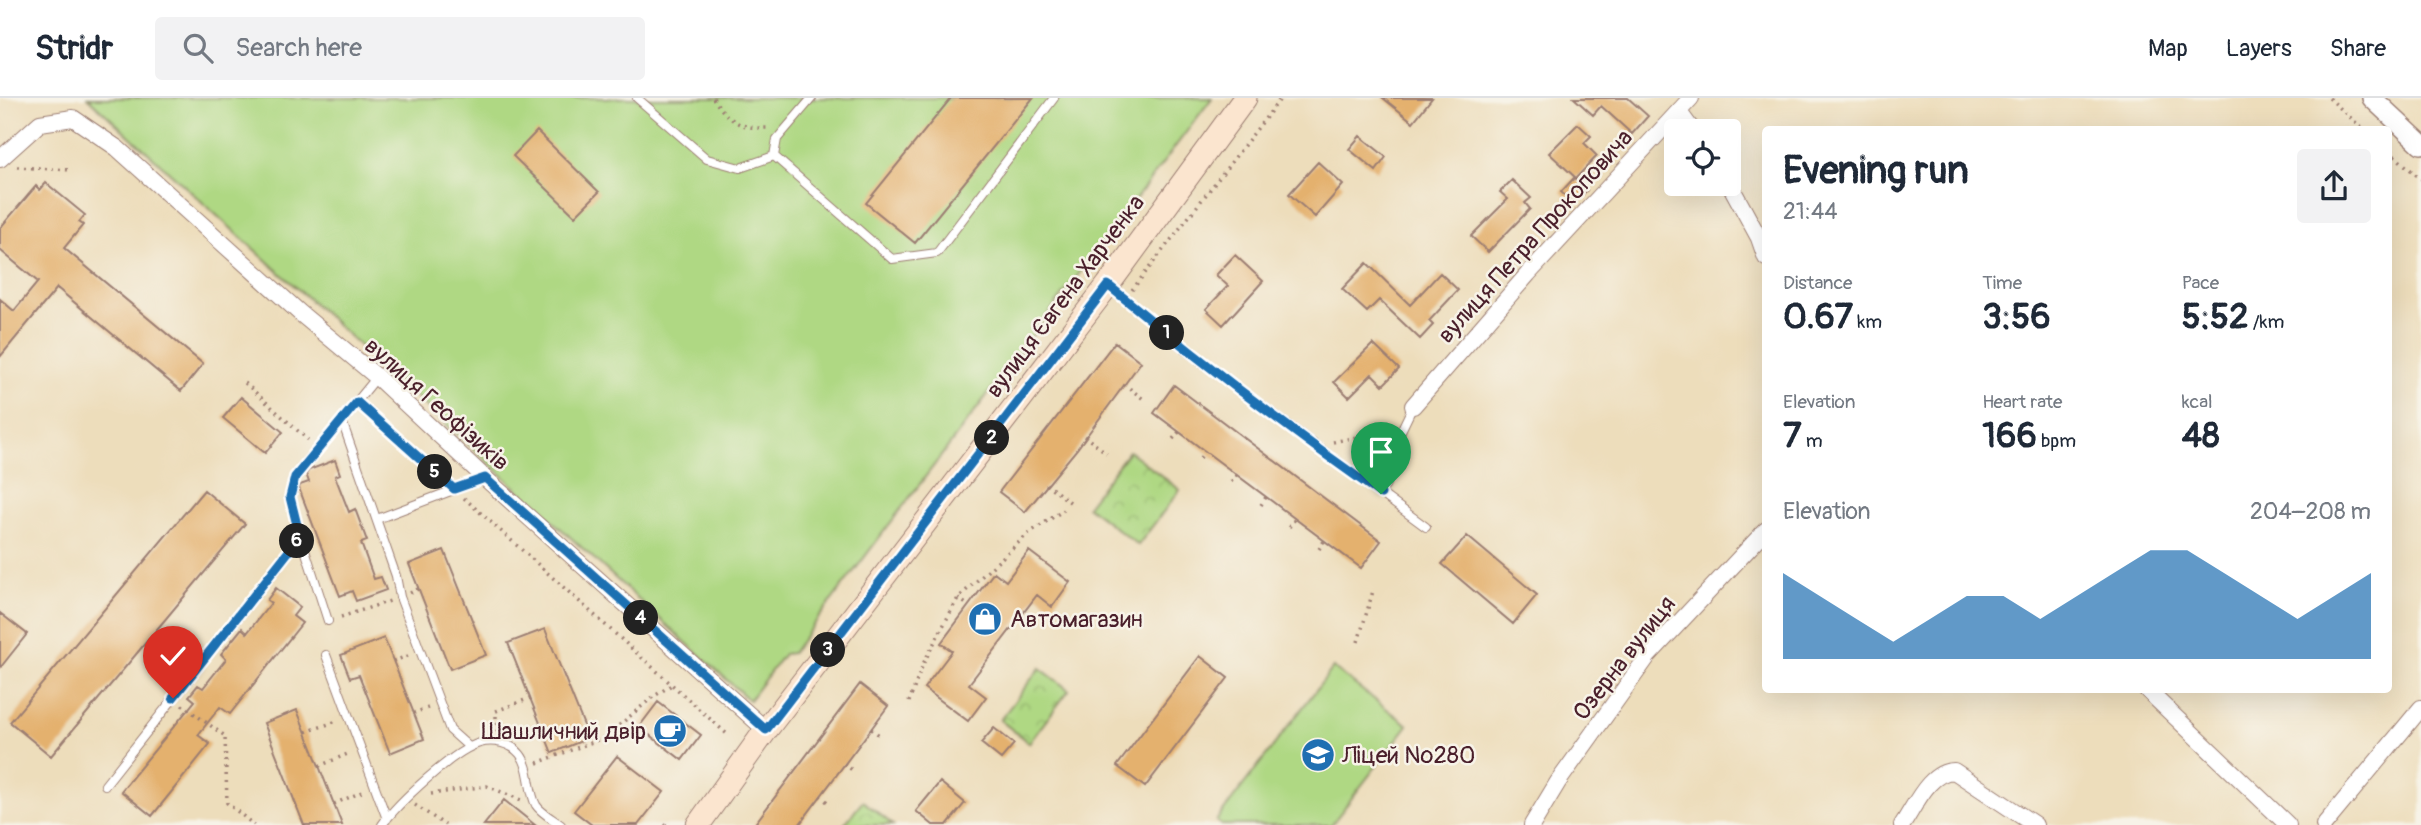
<!DOCTYPE html>
<html lang="en">
<head>
<meta charset="utf-8">
<style>
  :root { --surface:#fff; --page:#f2f2f3; --text:#1f2937; --muted:#747a83; --line:#e0e1e3; --accent:#1f6fb2 }
  body { margin:0; font-family:Pangolin,sans-serif; background:var(--page); color:var(--text); height:100vh; display:flex; flex-direction:column; font-size:26px; white-space:nowrap }
  * { box-sizing:border-box; margin:0 }
  p { font-size:23px; color:var(--muted) }
  .icon { flex:none; width:38px; height:38px; fill:none; stroke:currentColor; stroke-width:2; stroke-linecap:round; stroke-linejoin:round }
  .map { position:relative; flex:1; overflow:hidden }
  .details { position:absolute; left:1762px; top:28px; width:630px; height:567px; display:flex; flex-direction:column; background:var(--surface); border-radius:7px; box-shadow:0 7px 28px #0002 }
  .details>* { flex:none }
  .controls { position:absolute; left:1664px; top:21px; display:grid; gap:14px }
  .controls a { display:grid; place-items:center; width:77px; height:77px; border-radius:7px; background:var(--surface); box-shadow:0 7px 28px #0002; font-size:35px }
  .pin { position:absolute; display:grid; place-items:center; width:60px; height:60px; color:#fff; margin:-72px -30px; border-radius:50% 50% 50% 0; rotate:-45deg; box-shadow:0 0 7px #0007 }
  .pin .icon { rotate:45deg }
  .km { position:absolute; width:35px; height:35px; margin:-18px; border-radius:50%; background:#222; color:#fff; font-size:19px; line-height:35px; text-align:center }
  .round { display:grid; place-items:center; flex:none; width:74px; height:74px; border-radius:7px; background:var(--page) }
  .overview { display:flex; align-items:center; justify-content:space-between; height:119px; padding:0 21px }
  h1 { font-size:38px; font-weight:700; line-height:52px }
  .metrics { display:grid; grid-template-columns:repeat(3,1fr); gap:10px; height:119px; padding:7px 21px }
  .metrics div { display:grid; align-content:center }
  .metrics b { font-size:35px; font-weight:700 }
  .metrics small { font-size:19px; font-weight:400 }
  .metrics p { font-size:19px }
  .chart { height:196px; padding:14px 21px }
  .chart p { display:flex; justify-content:space-between }
  .chart svg { width:100%; height:126px; margin-top:7px; fill:var(--accent); opacity:.7 }
  header { display:flex; align-items:center; gap:42px; box-sizing:border-box; height:98px; padding:0 35px; background:var(--surface); border-bottom:2px solid var(--line) }
  header strong { font-size:33px }
  nav { display:flex; gap:38px; margin-inline-start:auto; font-size:24px }
  .search { width:490px; height:63px; background:var(--page); display:flex; align-items:center; gap:18px; box-sizing:border-box; padding:0 24px; border-radius:7px; color:var(--muted); font-size:26px }
  .map>svg:first-child { display:block }
  .grass { fill:#afd883; stroke:#7c7c57; stroke-width:2 }
  .park { fill:url(#park-crowns); stroke:#7c7c57; stroke-width:2 }
  .building { fill:#e4b16e }
  .lines { fill:none; stroke-linecap:round; stroke-linejoin:round }
  .service-casing { stroke:#9c7e73; stroke-width:10 }
  .minor-casing { stroke:#9c7e73; stroke-width:18 }
  .tertiary-casing { stroke:#9c7e73; stroke-width:22 }
  .secondary-casing { stroke:#9c7e73; stroke-width:25 }
  .path { stroke:#9c7e73; stroke-width:3.5; stroke-dasharray:2 5; stroke-linecap:butt }
  .service { stroke:#fff; stroke-width:8 }
  .minor { stroke:#fff; stroke-width:16 }
  .tertiary { stroke:#fff; stroke-width:19 }
  .secondary { stroke:#fbe5cf; stroke-width:23 }
  .route-casing { stroke:#fff; stroke-width:14 }
  .route { stroke:#1f6fb2; stroke-width:9 }
  .labels { text-anchor:middle; stroke-width:5; stroke-linejoin:round; paint-order:stroke }
  .street-label { font-size:24px; fill:#4a1f2b; stroke:#f7f3e8 }
  .poi-label { font-size:24px; fill:#4a1f2b; stroke:#f7f3e8; text-anchor:start }
</style>
</head>
<body>
<header>
<strong>Stridr</strong>
<div class="search"><svg class="icon" aria-label="search" viewBox="0 0 24 24"><circle cx="10" cy="10" r="6"/><path d="M15 15l6 6"/></svg>Search here</div>
<nav><a>Map</a><a>Layers</a><a>Share</a></nav>
</header>
<div class="map">
<svg width="2421" height="727" viewBox="0 0 2421 727">
  <defs>
    <pattern id="park-crowns" width="20" height="18" patternUnits="userSpaceOnUse" patternTransform="scale(1.75)"><rect width="20" height="18" fill="#afd883"/><path d="M2 6a3 3 0 1 1 6 0M12 15a3 3 0 1 1 6 0" fill="none" stroke="#98b971"/></pattern>
  </defs>
  <rect width="100%" height="100%" fill="#f7f3e8"/>
  <filter id="ink" filterUnits="userSpaceOnUse"><feTurbulence type="fractalNoise" baseFrequency=".0143" numOctaves="2"/><feDisplacementMap in="SourceGraphic" scale="14" xChannelSelector="R" yChannelSelector="G"/><feConvolveMatrix kernelMatrix="1 2 1 2 8 2 1 2 1" color-interpolation-filters="sRGB"/></filter>
  <filter id="wash" filterUnits="userSpaceOnUse"><feTurbulence type="fractalNoise" baseFrequency=".00686" numOctaves="4" result="noise"/><feDisplacementMap in="SourceGraphic" scale="28" xChannelSelector="R" yChannelSelector="G"/><feGaussianBlur stdDeviation="1.57" result="paint"/><feColorMatrix in="noise" values="0 0 0 0 0 0 0 0 0 0 0 0 0 0 0 0 0 1.4 0 .05"/><feComposite in="paint" operator="in"/></filter>
  <g filter="url(#wash)">
    <rect width="100%" height="100%" fill="#edddbb"/>
    <!-- grass -->
    <path class="grass" d="M88 0H1212L792 555 784 556 749 602Z
      M1333 570 1408 627 1331 727H1221L1216 723Z"/>
    <!-- park -->
    <path class="park" d="M1129 353 1180 392 1138 447 1087 408Z
      M1040 570 1069 592 1029 645 1000 622Z
      M863 703 893 727H844Z"/>
    <g id="blocks">
      <!-- building -->
      <path class="building" d="M951 0H1033L915 145 866 105Z
        M1383 0H1432L1413 24Z
        M1574 0H1628L1648 18 1632 36 1601 8 1593 17Z
        M1578 26 1591 38 1584 45 1597 58 1576 80 1549 55Z
        M537 33 599 94 575 118 513 58Z
        M1360 38 1386 59 1376 73 1349 51Z
        M1318 64 1343 87 1315 119 1289 96Z
        M1574 80 1587 92 1574 106 1561 94Z
        M1512 82 1531 100 1525 105 1530 111 1488 154 1471 138 1508 101 1500 94Z
        M46 85 85 117 79 124 83 127 64 150 203 266 181 293 57 190 0 259V201L14 213 38 184 0 152V130L36 88 40 92Z
        M1235 157 1263 183 1223 227 1206 211 1228 188 1216 177Z
        M1367 165 1410 207 1440 175 1458 192 1429 223 1433 227 1420 241 1379 202 1367 214 1342 191Z
        M1115 244 1141 264 1077 351 1025 414 999 394Z
        M1373 246 1399 271 1383 287 1372 276 1349 299 1334 284Z
        M1174 287 1381 443 1361 470 1154 315Z
        M241 299 283 334 265 355 223 320Z
        M335 362 340 376 335 378 349 414 355 411 367 443 361 445 374 481 381 479 386 492 356 503 352 493 340 498 299 390 300 387 309 384 306 376 309 372Z
        M204 392 245 426 51 658 10 624Z
        M1467 438 1537 497 1513 526 1442 466Z
        M444 452 486 557 450 571 409 466Z
        M1029 453 1070 484 1052 509 1037 497 969 586 986 599 968 623 924 590 952 553 941 545 994 474 1006 483Z
        M276 490 300 509 293 518 302 525 230 616 220 609 198 637 210 646 152 718 121 693 195 603 189 598 198 587 203 590 226 561 221 556 242 530 247 535 271 505 267 502Z
        M0 515 27 536 0 570Z
        M545 531 589 640 552 655 508 545Z
        M384 540 424 641 390 655 359 577 350 580 341 557Z
        M1200 558 1228 580 1145 689 1117 668Z
        M860 586 888 608 871 631 799 727H754Z
        M658 604 701 637 682 662 639 629Z
        M297 612 319 668 342 727H304L264 625Z
        M994 630 1014 646 1001 661 981 645Z
        M617 658 664 694 638 727H592L574 713Z
        M940 684 965 705 947 727H933L916 713Z
        M504 702 535 727H484Z"/>
    </g>
  </g>
  <g filter="url(#ink)">
    <use href="#blocks" fill-opacity="0" stroke="#9c7e73" stroke-width="2"/>
    <g class="lines">
      <!-- service casing -->
      <g class="service-casing">
        <path id="service" d="M637 0 707 61 740 70 774 58 892 161 937 155 1054 0
          M774 58 777 41 812 0
          M1108 187 1186 252 1426 429
          M342 323 396 478 400 499 450 632 469 649
          M1381 396 1394 369 1398 339 1413 308
          M377 421 485 380
          M301 439 328 523
          M326 557 387 721
          M105 687 301 439 290 399 295 379 377 279
          M382 727C398 705 454 652 480 645 493 641 511 645 520 656 531 669 528 692 536 707 541 715 553 721 561 727"/>
      </g>
      <!-- minor casing -->
      <g class="minor-casing">
        <path id="minor" d="M1679 14 1693 33
          M0 61 40 25 73 20 117 50 300 215 377 279 485 380 766 632
          M1729 85 1759 140 1766 160
          M1413 308 1528 176 1691 0
          M2147 592 2288 727
          M1532 727 1558 684 1648 558 1766 432
          M1902 727C1915 708 1929 673 1954 673L2035 727
          M2324 727 2421 610"/>
      </g>
      <!-- tertiary casing -->
      <g class="tertiary-casing">
        <path id="tertiary" d="M2372 0 2421 46"/>
      </g>
      <!-- secondary casing -->
      <g class="secondary-casing">
        <path id="secondary" d="M698 727 766 632 1108 187 1245 0"/>
      </g>
      <!-- path -->
      <path class="path" d="M713 0C728 23 741 31 768 30
        M2329 0 2364 32
        M2389 53 2421 81
        M17 69 71 72
        M1132 192 1281 0
        M245 285 308 342
        M1124 286 1146 303
        M365 311 445 383
        M1084 338 1107 355
        M1173 341 1179 334
        M1333 344 1371 336 1391 323
        M1200 360 1205 353
        M1231 384 1236 377
        M1046 386 1070 404
        M464 400 728 637
        M1261 407 1266 399
        M1289 429 1295 421
        M1319 451 1324 443
        M410 495 418 491
        M958 500 969 508
        M341 519 390 503
        M1358 544 1373 493
        M393 563 411 557
        M909 604 923 566 958 500 1029 435 1064 412
        M182 607 225 638 227 705 254 727
        M413 615 428 610
        M871 631 882 639
        M306 634 337 623
        M496 634V613L530 600
        M537 665 605 639 653 599 673 586
        M844 666 855 674
        M319 668 350 655
        M431 696 487 688 521 702
        M820 698 830 706
        M334 706 364 693
        M415 707 445 727
        M665 726 666 727"/>
      <!-- service -->
      <use href="#service" class="service"/>
      <!-- minor -->
      <use href="#minor" class="minor"/>
      <!-- tertiary -->
      <use href="#tertiary" class="tertiary"/>
      <!-- secondary -->
      <use href="#secondary" class="secondary"/>
    </g>
  </g>
  <g class="lines" filter="url(#ink)">
    <!-- route casing -->
    <g class="route-casing">
      <path id="route" d="M173 600 300 439 290 399 295 379 357 304 454 391 485 380 766 632 1108 187C1196 260 1287 330 1381 396"/>
    </g>
    <!-- route -->
    <use href="#route" class="route"/>
  </g>
  <!-- icons -->
  <defs>
    <g id="shop-disc" transform="scale(1.75)"><circle r="9.5" fill="#1f6fb2" stroke="#f7f3e8"/><path d="M-5-2.5h2.3a2.7 3.5 0 0 1 5.4 0H5L5.5 6h-11ZM-1.5-2.5h3a1.5 2.3 0 0 0-3 0Z" fill="#fff"/></g>
    <g id="cafe-disc" transform="scale(1.75)"><circle r="9.5" fill="#1f6fb2" stroke="#f7f3e8"/><path d="M-5.5-4.5H6V0H3Q3 3.5 0 3.5H-2.5Q-5.5 3.5-5.5 0ZM3-3.2v2h1.7v-2ZM-6 4.5H4V6H-6Z" fill="#fff"/></g>
    <g id="school-disc" transform="scale(1.75)"><circle r="9.5" fill="#1f6fb2" stroke="#f7f3e8"/><path d="M0-5L7-2L0 1L-7-2ZM-4 1L0 2.5L4 1V4Q0 6-4 4Z" fill="#fff"/></g>
  </defs>
  <g fill-rule="evenodd">
    <use href="#shop-disc" x="985" y="521"/>
    <use href="#cafe-disc" x="670" y="633"/>
    <use href="#school-disc" x="1318" y="657"/>
  </g>
  <g class="labels">
    <!-- street labels -->
    <g class="street-label">
      <text transform="translate(1535 138) rotate(-48)" y="8">вулиця Петра Прокоповича</text>
      <text transform="translate(1065 198) rotate(-53)" y="8">вулиця Євгена Харченка</text>
      <text transform="translate(437 306) rotate(42)" y="8">вулиця Геофізиків</text>
      <text transform="translate(1624 560) rotate(-52)" y="8">Озерна вулиця</text>
    </g>
    <!-- poi labels -->
    <g class="poi-label">
      <text x="1010" y="529">Автомагазин</text>
      <text x="646" y="641" text-anchor="end">Шашличний двір</text>
      <text x="1342" y="665">Ліцей №280</text>
    </g>
  </g>
</svg>
<div class="controls">
<a><svg class="icon" aria-label="locate" viewBox="0 0 24 24"><circle cx="12" cy="12" r="6"/><path d="M12 2v4M12 18v4M2 12h4M18 12h4"/></svg></a>
</div>
<div class="pin" style="left:1381px;top:396px;background:#1e9e55"><svg class="icon" aria-label="arrive" viewBox="0 0 24 24"><path d="M6 21V4h12l-3 4 3 4H6"/></svg></div>
<div class="pin" style="left:173px;top:600px;background:#d93025"><svg class="icon" aria-label="check" viewBox="0 0 24 24"><path d="M5 12l5 5 9-10"/></svg></div>
<b class="km" style="left:1167px;top:235px">1</b>
<b class="km" style="left:992px;top:340px">2</b>
<b class="km" style="left:828px;top:552px">3</b>
<b class="km" style="left:641px;top:520px">4</b>
<b class="km" style="left:435px;top:374px">5</b>
<b class="km" style="left:297px;top:443px">6</b>
<section class="details">
<div class="overview"><div><h1>Evening run</h1><p>21:44</p></div><a class="round"><svg class="icon" aria-label="share" viewBox="0 0 24 24"><path d="M12 15V3M7 8l5-5 5 5M5 13v7h14v-7"/></svg></a></div>
<div class="metrics">
<div><p>Distance</p><b>0.67<small> km</small></b></div>
<div><p>Time</p><b>3:56</b></div>
<div><p>Pace</p><b>5:52<small> /km</small></b></div>
</div>
<div class="metrics">
<div><p>Elevation</p><b>7<small> m</small></b></div>
<div><p>Heart rate</p><b>166<small> bpm</small></b></div>
<div><p>kcal</p><b>48</b></div>
</div>
<div class="chart"><p><span>Elevation</span>204–208 m</p>
<svg viewBox="0 0 160 44" preserveAspectRatio="none"><path d="M0 44V14L10 22L20 30L30 38L40 30L50 22L60 22L70 30L80 22L90 14L100 6L110 6L120 14L130 22L140 30L150 22L160 14V44z"/></svg>
</div>
</section>
</div>
</body>
</html>
